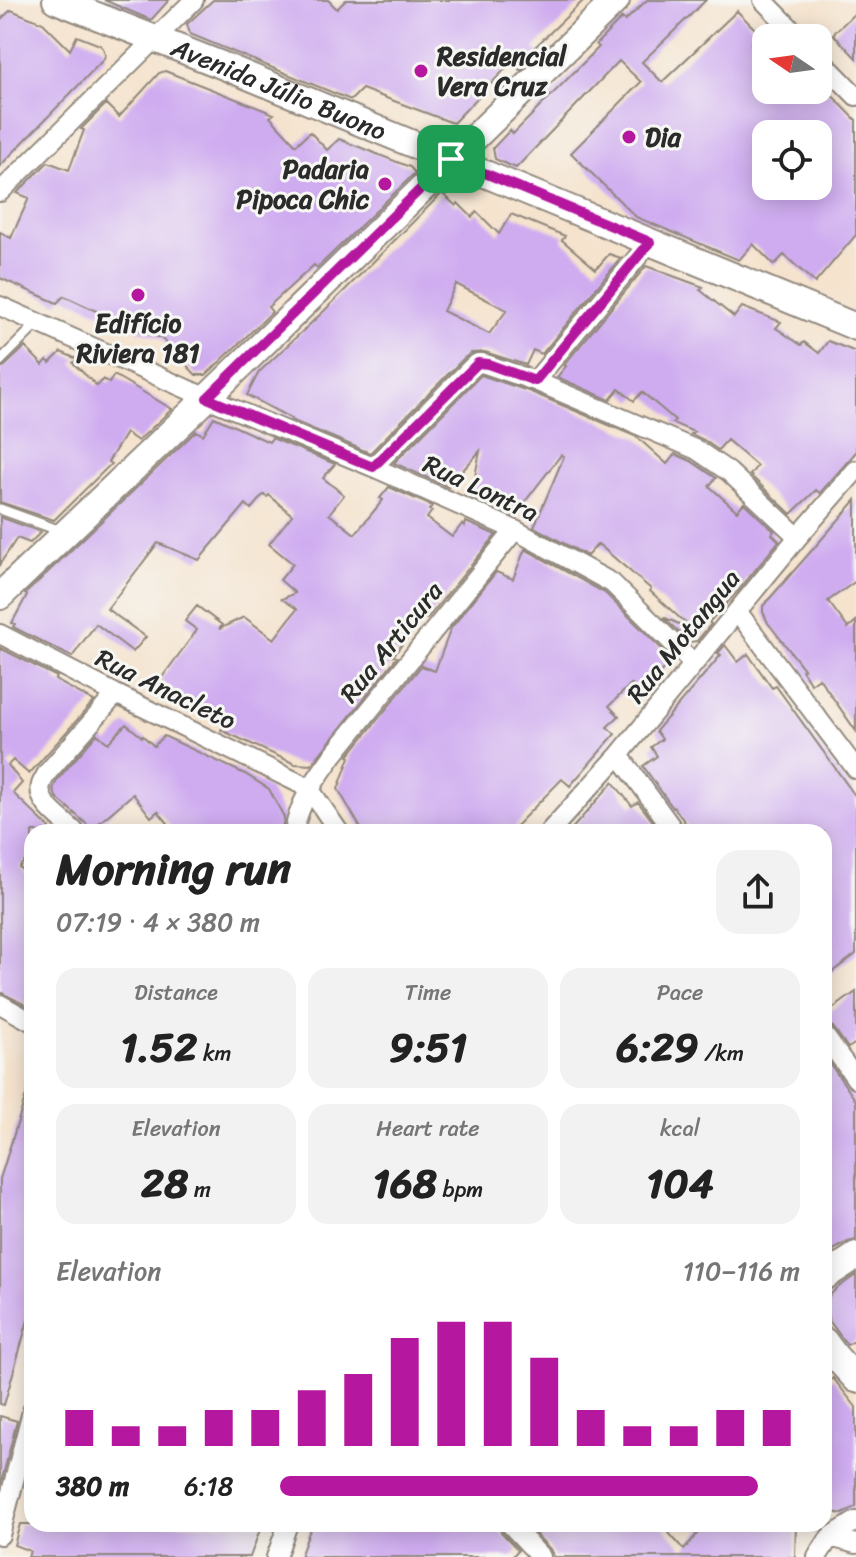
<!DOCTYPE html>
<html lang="en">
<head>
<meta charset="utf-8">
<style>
  :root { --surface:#fff; --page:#f2f2f2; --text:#222; --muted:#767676; --accent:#b5179e }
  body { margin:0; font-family:Sriracha,sans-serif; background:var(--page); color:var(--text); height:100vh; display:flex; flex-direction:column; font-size:30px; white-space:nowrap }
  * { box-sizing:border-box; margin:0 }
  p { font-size:26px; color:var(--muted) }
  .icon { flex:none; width:44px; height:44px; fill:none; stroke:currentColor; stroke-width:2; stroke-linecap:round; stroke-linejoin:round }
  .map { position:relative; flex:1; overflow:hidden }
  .panel { position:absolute; left:24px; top:824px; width:808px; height:708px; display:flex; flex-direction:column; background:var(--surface); border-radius:24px; box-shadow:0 4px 20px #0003 }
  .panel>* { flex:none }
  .needle { width:52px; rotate:283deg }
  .tools { position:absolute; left:752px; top:24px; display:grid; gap:16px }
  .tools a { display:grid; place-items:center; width:80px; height:80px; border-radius:16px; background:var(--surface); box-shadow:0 4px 20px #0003; font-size:40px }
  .pin { position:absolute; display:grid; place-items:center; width:68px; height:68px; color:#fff; margin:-34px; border-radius:16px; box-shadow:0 4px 12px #0006 }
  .round { display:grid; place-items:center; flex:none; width:84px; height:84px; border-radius:24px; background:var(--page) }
  .headline { display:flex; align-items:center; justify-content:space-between; height:136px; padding:0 32px }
  h1 { font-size:44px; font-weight:800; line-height:60px }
  .stats { display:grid; grid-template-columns:repeat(3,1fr); gap:12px; height:136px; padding:8px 32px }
  .stats div { display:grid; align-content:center; border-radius:20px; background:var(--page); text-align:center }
  .stats b { font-size:40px; font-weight:800 }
  .stats small { font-size:22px; font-weight:400 }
  .stats p { font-size:22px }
  .chart { height:224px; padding:16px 32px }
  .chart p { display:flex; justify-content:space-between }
  .chart svg { width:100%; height:144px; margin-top:8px; stroke:var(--accent); stroke-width:6 }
  ul { padding:0 32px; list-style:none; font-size:26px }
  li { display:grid; grid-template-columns:128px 96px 1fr; align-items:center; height:60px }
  li i { height:20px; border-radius:10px; background:var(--accent) }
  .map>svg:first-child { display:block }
  .building { fill:#cfacf0; fill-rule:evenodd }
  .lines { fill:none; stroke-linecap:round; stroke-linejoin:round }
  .lane-casing { stroke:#90877c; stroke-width:13 }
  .street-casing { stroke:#90877c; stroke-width:22 }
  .secondary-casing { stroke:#90877c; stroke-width:30 }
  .lane { stroke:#fff; stroke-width:9 }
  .street { stroke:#fff; stroke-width:18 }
  .secondary { stroke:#fff; stroke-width:26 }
  .route-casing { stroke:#fff; stroke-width:16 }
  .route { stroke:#b5179e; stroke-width:10 }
  .poi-dot { fill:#b5179e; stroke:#f6f6f2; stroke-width:3 }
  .labels { text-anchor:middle; stroke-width:6; stroke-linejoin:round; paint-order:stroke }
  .poi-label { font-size:26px; font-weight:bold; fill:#2b2b2b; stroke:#f6f6f2; text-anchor:start }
  .street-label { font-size:26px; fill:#2b2b2b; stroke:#f6f6f2 }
</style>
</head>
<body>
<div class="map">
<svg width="856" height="1557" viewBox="0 0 856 1557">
  <rect width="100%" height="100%" fill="#f6f6f2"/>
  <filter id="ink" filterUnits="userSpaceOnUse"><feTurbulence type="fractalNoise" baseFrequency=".0125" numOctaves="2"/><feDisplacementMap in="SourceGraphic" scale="16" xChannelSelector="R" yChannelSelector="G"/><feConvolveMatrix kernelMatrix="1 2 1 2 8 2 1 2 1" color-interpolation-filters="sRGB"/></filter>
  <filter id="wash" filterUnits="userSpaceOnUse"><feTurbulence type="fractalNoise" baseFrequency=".006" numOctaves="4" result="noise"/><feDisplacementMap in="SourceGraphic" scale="32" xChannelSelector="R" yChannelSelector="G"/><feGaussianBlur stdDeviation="1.8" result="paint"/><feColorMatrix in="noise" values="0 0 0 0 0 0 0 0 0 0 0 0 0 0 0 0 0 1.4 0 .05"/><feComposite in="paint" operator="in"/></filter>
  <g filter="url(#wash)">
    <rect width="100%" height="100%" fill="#f5e3ce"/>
    <g id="blocks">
      <!-- building -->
      <path class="building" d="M104 0H169L151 20Z
        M213 0H328L337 9 346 0H584L534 48 539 53 521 71 512 62 453 123 362 89 351 100 190 34 187 24Z
        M647 0H706L642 62 662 82 737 11 760 34 751 43 766 58V90H818V81L856 120V235L815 283 784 255 774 265 753 244 739 260 636 217 571 153 641 82 619 61 516 168 495 159 493 148 510 130 513 134 599 47 596 44 622 18 625 21ZM766 134H818V186H766Z
        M11 10 43 23 70 50 77 36 100 45 103 48 105 55 104 59 0 166V20Z
        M856 12V58L833 34Z
        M165 71 274 114 270 117 296 145 310 132 327 150 339 139 410 167 415 173 317 268 314 265 268 307 272 312 206 375H196L161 338 135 329 64 296 57 303 0 278V232L11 238 29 198 17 193 48 162 69 170 84 130 81 129 106 104 119 117 159 73Z
        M442 193 456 206 458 203 472 217 477 212 499 234 511 214 565 236 562 240 596 269 609 254 621 258 542 354 533 350 526 365 485 352 471 353 463 359 370 453 291 420 292 419 247 395 259 372 325 310ZM456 284 507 310 489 334 443 311Z
        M646 266 703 287 700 290 734 317 742 307 781 322 776 328 801 345 804 342 819 353 828 341 856 352V452L820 493 816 490 791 514 750 475 757 466 727 440 718 450 704 440 691 434 694 432 672 423 675 420 642 392 634 401 619 389 610 400 557 377 566 366 564 365Z
        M25 347 43 365 47 360 50 363 61 352 77 359 73 363 97 386 103 379 109 383 114 375 172 409 138 441 126 433 108 462 111 464 54 520 0 502V368L5 366Z
        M481 375 531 392 637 437 667 464 675 454 691 461 716 478 709 486 737 511 744 503 774 531 772 534 779 541 738 591 709 622 711 624 697 641 689 642 663 617 693 630 650 591 651 589 598 544 587 556 534 527 564 456 561 455 514 516 471 497 480 451 448 487 394 463Z
        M214 417 269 442 272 438 335 464 323 478 344 495 329 514 355 534 383 500 380 498 389 487 432 506 429 510 432 511 427 518 452 537 462 524 465 526 466 522 496 535 427 619 423 618 393 656 397 657 311 765 295 764 221 730 225 724 198 703 194 707 160 680 197 630 185 621 197 606 222 625 219 629 244 617 274 639 297 609 282 599 295 593 280 580 293 564 269 544 292 515 269 495 267 497 264 495 262 496 251 509 246 504 199 560 158 543 107 609 146 637 133 652 96 624 72 657 13 627 15 624 12 623 27 595 25 594 196 431 203 435Z
        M856 500V581L828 601 848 628 856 621V731L819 678 811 684 802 670 804 669 768 623 763 612V606Z
        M0 517 41 532 30 543 17 538 0 564Z
        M525 549 605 593 672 659 650 684 646 680 637 690 631 684 609 706 619 716 607 727 615 734 570 786 562 779 510 832H363L338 789 350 757 348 756 421 666 435 671 451 628 496 572 513 579Z
        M725 645 738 662 748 654 772 688 776 686 856 797V954L824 978V832H692L674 807 673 808 643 766 657 756 651 747 662 739 656 731 721 655 718 653Z
        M0 648 57 677 55 680 94 701 29 774 13 760 8 765 22 783 13 793 54 832H32V854L19 867 32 880V1008L0 992Z
        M126 724 142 737 143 736 154 746 164 736 245 774 269 789 284 817 282 832H175L158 811 151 817 133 794 92 829 56 797 53 789 57 780 97 734 108 743Z
        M613 782 632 806 638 802 654 823 642 832H569Z
        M856 992V1043L848 1048 833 1027 824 1023V1015Z
        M824 1055 856 1101V1240L848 1242 824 1255Z
        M28 1089H32V1306L4 1405 0 1404V1179Z
        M856 1275V1340L847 1345 828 1319 826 1307 829 1296 836 1289Z
        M833 1378 856 1407V1506L843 1514 832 1512 824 1500V1386Z
        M0 1416 17 1421 0 1487Z
        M20 1524H262L250 1557H28L30 1551 14 1545Z
        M312 1524H498L501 1532 518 1550 512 1557H300Z
        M526 1524H661L684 1550 705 1524H796L795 1557H554L550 1549Z"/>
    </g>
  </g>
  <g filter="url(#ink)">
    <use href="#blocks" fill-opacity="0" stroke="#90877c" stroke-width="2"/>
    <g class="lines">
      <!-- lane casing -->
      <g class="lane-casing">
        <path id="lane" d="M0 361 38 323
          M0 509 61 531"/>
      </g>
      <!-- street casing -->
      <g class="street-casing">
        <path id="street" d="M763 0 800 38
          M818 57 856 96
          M0 192 194 0
          M0 306 207 398 373 467 515 530 612 583 694 664
          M535 381 650 242
          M373 467 472 367 478 363H482L535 381 697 450 729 472 798 537
          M737 611 856 769
          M0 634 116 694 309 788 339 832
          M619 755 675 832
          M75 832C64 820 36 804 41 785 42 781 45 777 47 773L116 694
          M294 832C299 801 316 779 334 754L515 530
          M549 832 619 755 798 537 856 470
          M0 1004 32 1022
          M824 1035 856 1079
          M510 1524 541 1557
          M0 1535 32 1411
          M830 1537 856 1544
          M276 1557 288 1524
          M817 1557 830 1537 856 1521"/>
      </g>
      <!-- secondary casing -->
      <g class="secondary-casing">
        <g id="secondary">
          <path id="s1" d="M56 0 219 64 856 327"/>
          <path d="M0 596 207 398 616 0"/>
          <path d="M824 1277 856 1256"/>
          <path d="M824 1341 835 1356 856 1379"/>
        </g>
      </g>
      <!-- lane -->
      <use href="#lane" class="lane"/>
      <!-- street -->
      <use href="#street" class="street"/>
      <!-- secondary -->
      <use href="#secondary" class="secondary"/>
    </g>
  </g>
  <g class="lines" filter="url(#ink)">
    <!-- route casing -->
    <g class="route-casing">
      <path id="route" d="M451 159 650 242 535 381 488 364 478 363 373 467 207 398Z"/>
    </g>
    <!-- route -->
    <use href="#route" class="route"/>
  </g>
  <!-- markers -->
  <g class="poi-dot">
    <circle cx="421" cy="71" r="8"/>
    <circle cx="629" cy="137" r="8"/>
    <circle cx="385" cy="184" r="8"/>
    <circle cx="138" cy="295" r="8"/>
  </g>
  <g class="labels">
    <!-- poi labels -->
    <g class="poi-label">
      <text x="437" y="65">Residencial<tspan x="437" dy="30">Vera Cruz</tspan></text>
      <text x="645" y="146">Dia</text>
      <text x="369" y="178" text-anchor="end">Padaria<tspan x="369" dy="30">Pipoca Chic</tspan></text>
      <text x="138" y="332" text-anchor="middle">Edifício<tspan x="138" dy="30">Riviera 181</tspan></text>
    </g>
    <!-- street labels -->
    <g class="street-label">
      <text dy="9" stroke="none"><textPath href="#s1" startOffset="240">Avenida Júlio Buono</textPath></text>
      <text transform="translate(481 488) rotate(25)" y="9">Rua Lontra</text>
      <text transform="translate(683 636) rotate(-51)" y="9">Rua Motangua</text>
      <text transform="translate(391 642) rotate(-51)" y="9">Rua Articura</text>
      <text transform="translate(166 689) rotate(26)" y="9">Rua Anacleto</text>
    </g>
  </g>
</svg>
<div class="tools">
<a><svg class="needle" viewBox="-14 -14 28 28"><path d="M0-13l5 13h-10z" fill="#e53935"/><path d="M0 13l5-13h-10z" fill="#767676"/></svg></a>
<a><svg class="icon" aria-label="locate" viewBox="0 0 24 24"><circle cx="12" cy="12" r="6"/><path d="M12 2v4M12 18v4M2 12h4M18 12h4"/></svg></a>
</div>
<div class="pin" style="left:451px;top:159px;background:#1e9e55"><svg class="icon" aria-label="arrive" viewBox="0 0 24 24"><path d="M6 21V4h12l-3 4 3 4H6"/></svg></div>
<section class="panel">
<div class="headline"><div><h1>Morning run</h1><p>07:19 · 4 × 380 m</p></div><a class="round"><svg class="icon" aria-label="share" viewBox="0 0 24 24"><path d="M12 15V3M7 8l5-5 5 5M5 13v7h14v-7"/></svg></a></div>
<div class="stats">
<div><p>Distance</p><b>1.52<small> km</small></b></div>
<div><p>Time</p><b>9:51</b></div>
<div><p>Pace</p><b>6:29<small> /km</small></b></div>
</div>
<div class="stats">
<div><p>Elevation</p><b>28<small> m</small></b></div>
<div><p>Heart rate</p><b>168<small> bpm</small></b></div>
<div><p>kcal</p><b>104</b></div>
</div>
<div class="chart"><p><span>Elevation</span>110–116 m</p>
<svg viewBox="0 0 160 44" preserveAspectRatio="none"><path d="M5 44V33M15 44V38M25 44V38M35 44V33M45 44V33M55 44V27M65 44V22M75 44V11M85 44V6M95 44V6M105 44V17M115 44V33M125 44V38M135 44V38M145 44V33M155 44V33"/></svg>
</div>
<ul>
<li><b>380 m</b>6:18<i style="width:92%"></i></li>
</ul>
</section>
</div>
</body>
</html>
